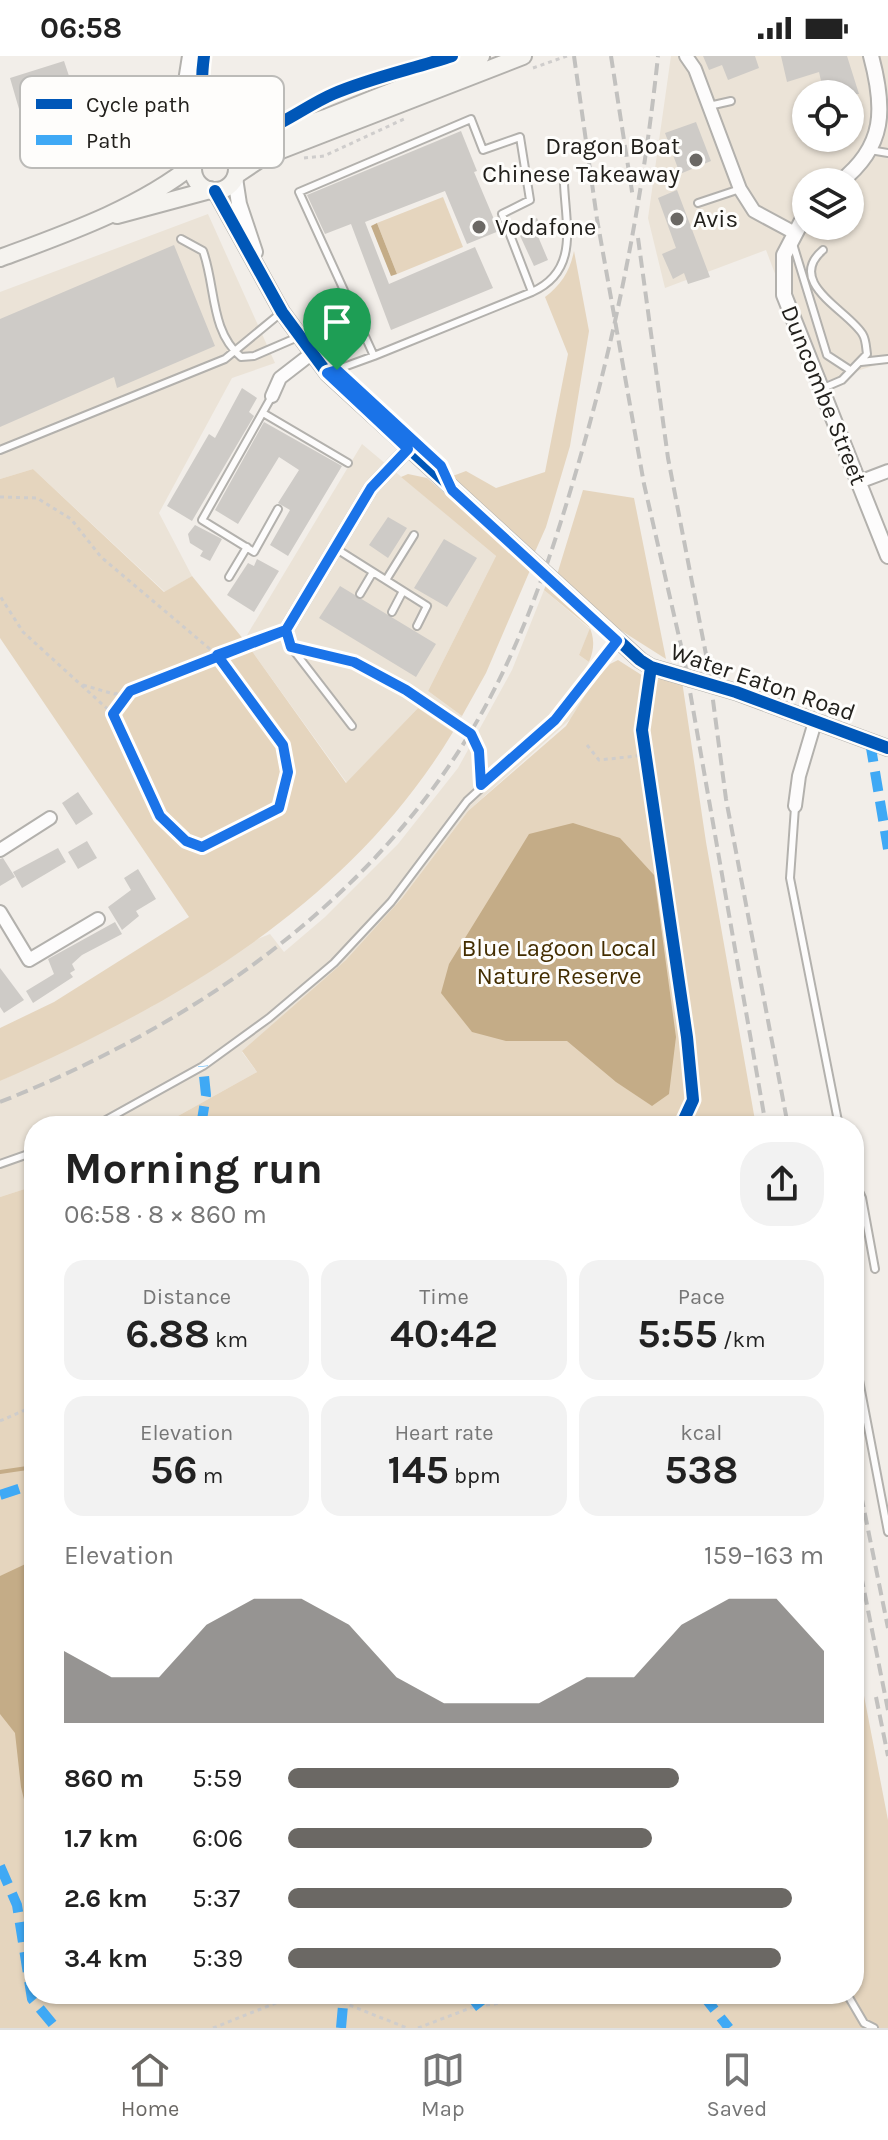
<!DOCTYPE html>
<html lang="en">
<head>
<meta charset="utf-8">
<style>
  :root { --surface:#fff; --page:#f2f2f2; --text:#222; --muted:#767676; --line:#e0e0e0; --accent:#6b6864 }
  body { margin:0; font-family:Karla,sans-serif; background:var(--page); color:var(--text); height:100vh; display:flex; flex-direction:column; font-size:30px; white-space:nowrap }
  * { box-sizing:border-box; margin:0 }
  p { font-size:26px; color:var(--muted) }
  .icon { flex:none; width:44px; height:44px; fill:none; stroke:currentColor; stroke-width:2; stroke-linecap:round; stroke-linejoin:round }
  .map { position:relative; flex:1; overflow:hidden }
  .sheet { position:absolute; left:24px; top:1060px; width:840px; height:888px; display:flex; flex-direction:column; background:var(--surface); border-radius:32px; box-shadow:0 2px 6px #0004 }
  .sheet>* { flex:none }
  .controls { position:absolute; left:792px; top:24px; display:grid; gap:16px }
  .controls a { display:grid; place-items:center; width:72px; height:72px; border-radius:50%; background:var(--surface); box-shadow:0 2px 6px #0004; font-size:40px }
  .pin { position:absolute; display:grid; place-items:center; width:68px; height:68px; color:#fff; margin:-82px -34px; border-radius:50% 50% 50% 0; rotate:-45deg; box-shadow:0 0 8px #0007 }
  .pin .icon { rotate:45deg }
  .round { display:grid; place-items:center; flex:none; width:84px; height:84px; border-radius:32px; background:var(--page) }
  .summary { display:flex; align-items:center; justify-content:space-between; height:136px; padding:0 40px }
  h1 { font-size:44px; font-weight:700; line-height:60px }
  .stats { display:grid; grid-template-columns:repeat(3,1fr); gap:12px; height:136px; padding:8px 40px }
  .stats div { display:grid; align-content:center; border-radius:20px; background:var(--page); text-align:center }
  .stats b { font-size:40px; font-weight:700 }
  .stats small { font-size:22px; font-weight:400 }
  .stats p { font-size:22px }
  .chart { height:224px; padding:16px 40px }
  .chart p { display:flex; justify-content:space-between }
  .chart svg { width:100%; height:144px; margin-top:8px; fill:var(--accent); opacity:.7 }
  ul { padding:0 40px; list-style:none; font-size:26px }
  li { display:grid; grid-template-columns:128px 96px 1fr; align-items:center; height:60px }
  li i { height:20px; border-radius:10px; background:var(--accent) }
  .status { display:flex; justify-content:space-between; align-items:center; height:56px; padding:0 40px; background:var(--surface); direction:ltr }
  .status svg { height:22px; fill:currentColor }
  .dock { display:flex; justify-content:space-around; align-items:center; height:112px; border-top:2px solid var(--line); background:var(--surface); font-size:22px; color:var(--muted) }
  .dock a { display:grid; justify-items:center; gap:4px }
  .dock .selected { color:var(--accent) }
  .map>svg:first-child { display:block }
  .built { fill:#ebe3d7; fill-rule:evenodd }
  .green { fill:#e5d5be }
  .water { fill:#c4ac87 }
  .lines { fill:none; stroke-linecap:round; stroke-linejoin:round }
  .stream { stroke:#c4ac87; stroke-width:4 }
  .building { fill:#cecbc7 }
  .service-casing { stroke:#b3b1ad; stroke-width:10 }
  .minor-casing { stroke:#b3b1ad; stroke-width:16 }
  .tertiary-casing { stroke:#b3b1ad; stroke-width:18 }
  .secondary-casing { stroke:#b3b1ad; stroke-width:20 }
  .path { stroke:#cfcdcc; stroke-width:3; stroke-dasharray:4 4; stroke-linecap:butt }
  .service { stroke:#fdfcfc; stroke-width:6 }
  .minor { stroke:#fdfcfc; stroke-width:12 }
  .tertiary { stroke:#fdfcfc; stroke-width:14 }
  .secondary { stroke:#f5f3ef; stroke-width:16 }
  .rail { stroke:#c2c1bf; stroke-width:4; stroke-dasharray:12 6; stroke-linecap:butt }
  .quiet { stroke:#3fa9f5; stroke-width:10; stroke-dasharray:20 10; stroke-linecap:butt }
  .cycleway-casing { stroke:#fefdfb; stroke-width:17 }
  .cycleway { stroke:#0057b8; stroke-width:12 }
  .route-casing { stroke:#fff; stroke-width:16 }
  .route { stroke:#1a73e8; stroke-width:10 }
  .poi-dot { fill:#6b6864; stroke:#fefdfb; stroke-width:3 }
  .labels { text-anchor:middle; stroke-width:6; stroke-linejoin:round; paint-order:stroke }
  .poi-label { font-size:24px; fill:#22201c; stroke:#fefdfb; text-anchor:start }
  .street-label { font-size:24px; fill:#22201c; stroke:#fefdfb }
  .park-label { font-size:24px; fill:#432d00; stroke:#fefdfb }
  .key { fill:#fefdfb; stroke:#bcbbb8; stroke-width:2 }
  .key-label { font-size:22px; fill:#22201c }
</style>
</head>
<body>
<div class="status"><b>06:58</b><svg viewBox="0 0 49 12"><path d="M0 12V9h3v3zM5 12V6h3v6zM10 12V3h3v9zM15 12V0h3v12zM26 1h20v11H26zM47 4h2v5h-2z"/></svg></div>
<div class="map">
<svg width="888" height="1972" viewBox="0 0 888 1972">
  <rect width="100%" height="100%" fill="#f2eee9"/>
  <!-- built -->
  <path class="built" d="M671 0H888V305L817 328 766 194 665 232 648 162ZM806 38H850V82H806ZM806 126H850V170H806Z
    M208 158 275 307 232 322 159 457 192 520 165 536 33 413 0 423V236Z
    M362 388 496 500 428 635 462 660 453 676 418 652 347 727 244 584Z
    M544 534 590 573 579 599 589 606 581 621 592 628 575 659 468 755 402 842 346 905 242 996 257 1016 160 1070H34V1130L0 1141V1025L151 951 253 885 270 878 284 896 325 861 398 788 458 712 512 614Z"/>
  <!-- green -->
  <path class="green" d="M443 141 463 191 397 218 377 167Z
    M574 195 589 275 570 390 546 471 534 498 450 421 466 415 496 432 545 416 568 298 545 241C561 229 570 215 574 195Z
    M33 413 164 536 192 520 244 584 346 727 418 652 453 676C350 847 178 947 0 1025V972L54 946 189 861 0 582V423Z
    M408 418 427 422 531 512 486 617 462 660 428 635 496 500 401 421Z
    M583 434 634 442 666 603 614 570 556 522Z
    M547 526C572 549 605 569 589 606L579 599 590 572 544 534Z
    M618 604 651 625 664 622 682 625 706 786 756 1070H160L257 1016 242 995 346 904 402 842 468 755 566 670 592 628 610 608Z
    M34 1130V1938H854V1588L888 1764V1972H0V1141Z"/>
  <!-- water -->
  <path class="water" d="M377 167 397 218 391 220 371 170Z
    M573 767 620 782 654 819 676 981 669 1038 652 1050 616 1026 567 985H506L472 976 441 937 449 908 529 778Z
    M34 1504V1785L21 1731 15 1677 0 1658V1520Z"/>
  <g class="lines">
    <!-- stream -->
    <path class="stream" d="M0 1416 34 1411"/>
  </g>
  <!-- building -->
  <path class="building" d="M703 0H755L759 12 728 24 722 9 709 14Z
    M781 0H847L859 38H824L819 16 787 26Z
    M64 5 74 35 19 53 10 22Z
    M696 66 711 105 680 118 665 77Z
    M461 75 477 115 474 116 499 175 467 188 445 135 365 166 389 228 475 191 493 232 391 274 351 168 325 178 307 139Z
    M677 134 710 221 688 228 684 217 673 223 662 198 676 192 658 142Z
    M537 162 543 176 537 178 548 204 534 210 516 171Z
    M174 189 215 290 117 332 114 321 0 371V263Z
    M242 332 257 342 249 356 254 360 192 465 167 450 209 378 215 382Z
    M264 366 342 410 288 500 270 489 290 454 278 447 299 414 279 401 238 468 215 454Z
    M388 461 407 472 388 502 369 489Z
    M195 469 222 483 210 505 200 500 203 495 190 487 188 478Z
    M444 483 477 502 447 551 414 532Z
    M257 503 279 515 254 556 227 539 248 507 254 510Z
    M340 530 436 588 416 621 319 562Z
    M78 736 93 758 76 769 62 747Z
    M87 785 97 802 78 813 68 796Z
    M58 792 66 806 22 832 13 816Z
    M3 802 15 821 0 830V803Z
    M138 813 156 843 136 855 139 860 122 874 108 851 131 834 124 822Z
    M115 866 122 878 82 899 72 908 75 914 70 917 73 921 33 947 26 935 54 918 48 903Z
    M0 912 24 944 4 957 0 951Z"/>
  <g class="lines">
    <!-- service casing -->
    <g class="service-casing">
      <path id="service" d="M709 50 731 45
        M870 94 888 97
        M698 147 740 133
        M181 183 203 195C216 231 210 275 241 301L254 300 298 281
        M793 188 827 299 850 314
        M532 236C579 215 566 171 564 128
        M861 306 888 303
        M330 316 374 300 299 136 471 63 483 94 520 81 530 144 502 158 532 236 374 300
        M821 333 842 324 867 298C866 292 866 284 863 279 851 256 784 227 823 194
        M272 340 202 464 254 496 278 453
        M263 357 348 407
        M0 394 225 303 282 256
        M335 492 427 550 417 570
        M229 521 247 491
        M386 524 414 479
        M360 538 373 516
        M392 556 403 535
        M286 574 291 591 352 670
        M291 591 354 606 406 634 471 678 479 695 481 729
        M795 751 790 822 839 1070
        M95 1070 203 1010 269 962 334 907 391 846 467 745 555 664 617 585
        M0 1108 34 1096
        M854 1125 862 1142 875 1213
        M854 1298 888 1476
        M847 1938 864 1967 874 1972"/>
    </g>
    <!-- minor casing -->
    <g class="minor-casing">
      <path id="minor" d="M686 0 695 13 740 133 754 155 793 176
        M272 340 280 322 311 298
        M859 426 888 415
        M286 574 371 432 408 393
        M795 750 799 720 815 666
        M0 794 50 762
        M0 856 29 904 98 863"/>
    </g>
    <!-- tertiary casing -->
    <g class="tertiary-casing">
      <path id="tertiary" d="M190 0 183 44 196 103
        M189 32 196 56 218 92
        M235 122 239 148 255 196
        M840 126C886 90 885 52 871 0
        M215 135 282 256 327 317 640 604 651 611 736 636 888 692
        M806 157 784 199V239L888 500"/>
    </g>
    <!-- secondary casing -->
    <g class="secondary-casing">
      <path id="secondary" d="M193 113a22 22 0 1 1 44 0a22 22 0 1 1-44 0Z
        M227 95 328 61 481 0
        M236 119 263 101 523 0
        M117 159 210 134
        M0 202C65 178 140 152 194 108"/>
    </g>
    <!-- path -->
    <path class="path" d="M533 12 567 0
      M304 102 324 100 404 63
      M0 441 37 442 71 463 101 501 217 599 283 689 288 716 279 752 202 791 186 785 160 760 113 658 23 576 0 540
      M83 629 114 638 130 635 275 579
      M114 658 130 635
      M587 689 599 704 646 699
      M0 1365 34 1350
      M748 1938 758 1941 820 1938
      M213 1972 296 1939 344 1947 407 1972
      M418 1972 473 1951 562 1938"/>
    <!-- service -->
    <use href="#service" class="service"/>
    <!-- minor -->
    <use href="#minor" class="minor"/>
    <!-- tertiary -->
    <use href="#tertiary" class="tertiary"/>
    <!-- secondary -->
    <use href="#secondary" class="secondary"/>
    <!-- rail -->
    <path class="rail" d="M574 0 597 163 644 428 685 607 766 1070
      M611 0 633 142
      M638 182 668 402 709 614 726 743 788 1070
      M0 1046C194 969 376 844 480 660 527 577 556 486 582 395 619 266 644 134 658 0
      M854 1404 888 1572
      M854 1484 888 1654
      M876 1641 888 1700"/>
    <!-- quiet -->
    <path class="quiet" d="M870 686 888 793
      M201 1070 206 1039 203 1010
      M0 1439 34 1428
      M0 1810 17 1849 32 1943 56 1972
      M702 1938 729 1972
      M473 1951 490 1938
      M341 1972 344 1938"/>
    <!-- cycleway casing -->
    <g class="cycleway-casing">
      <path id="cycleway" d="M204 0C200 30 200 59 224 81 264 86 298 53 333 38 370 22 413 13 452 0
        M215 135 282 256 327 317 640 604 651 611 736 636 888 692
        M651 611 642 674 687 981 693 1044 681 1070"/>
    </g>
    <!-- cycleway -->
    <use href="#cycleway" class="cycleway"/>
  </g>
  <g class="lines">
    <!-- route casing -->
    <g class="route-casing">
      <path id="route" d="M337 314 327 317 408 393 371 432 286 574 130 635 113 658 160 760 186 785 202 791 279 752 288 716 283 689 217 599 286 574 291 591 354 606 406 634 471 678 479 695 481 729 555 664 617 585 452 434 441 410 337 314"/>
    </g>
    <!-- route -->
    <use href="#route" class="route"/>
  </g>
  <!-- markers -->
  <g class="poi-dot">
    <circle cx="696" cy="104" r="8"/>
    <circle cx="677" cy="163" r="8"/>
    <circle cx="479" cy="171" r="8"/>
  </g>
  <g class="labels">
    <!-- poi labels -->
    <g class="poi-label">
      <text x="680" y="98" text-anchor="end">Dragon Boat<tspan x="680" dy="28">Chinese Takeaway</tspan></text>
      <text x="693" y="171">Avis</text>
      <text x="495" y="179">Vodafone</text>
    </g>
    <!-- street labels -->
    <g class="street-label">
      <text transform="translate(824 339) rotate(68)" y="8">Duncombe Street</text>
      <text transform="translate(763 626) rotate(19)" y="8">Water Eaton Road</text>
    </g>
    <!-- park labels -->
    <g class="park-label">
      <text x="559" y="900">Blue Lagoon Local<tspan x="559" dy="28">Nature Reserve</tspan></text>
    </g>
  </g>
  <!-- legend -->
  <rect x="20" y="20" width="264" height="92" rx="12" class="key"/>
  <rect x="36" y="43" width="36" height="10" fill="#0057b8"/>
  <rect x="36" y="79" width="36" height="10" fill="#3fa9f5"/>
  <g class="key-label">
    <text x="86" y="56">Cycle path</text>
    <text x="86" y="92">Path</text>
  </g>
</svg>
<div class="controls">
<a><svg class="icon" aria-label="locate" viewBox="0 0 24 24"><circle cx="12" cy="12" r="6"/><path d="M12 2v4M12 18v4M2 12h4M18 12h4"/></svg></a>
<a><svg class="icon" aria-label="layers" viewBox="0 0 24 24"><path d="M12 4l9 5-9 5-9-5zM3 14l9 5 9-5"/></svg></a>
</div>
<div class="pin" style="left:337px;top:314px;background:#1e9e55"><svg class="icon" aria-label="arrive" viewBox="0 0 24 24"><path d="M6 21V4h12l-3 4 3 4H6"/></svg></div>
<section class="sheet">
<div class="summary"><div><h1>Morning run</h1><p>06:58 · 8 × 860 m</p></div><a class="round"><svg class="icon" aria-label="share" viewBox="0 0 24 24"><path d="M12 15V3M7 8l5-5 5 5M5 13v7h14v-7"/></svg></a></div>
<div class="stats">
<div><p>Distance</p><b>6.88<small> km</small></b></div>
<div><p>Time</p><b>40:42</b></div>
<div><p>Pace</p><b>5:55<small> /km</small></b></div>
</div>
<div class="stats">
<div><p>Elevation</p><b>56<small> m</small></b></div>
<div><p>Heart rate</p><b>145<small> bpm</small></b></div>
<div><p>kcal</p><b>538</b></div>
</div>
<div class="chart"><p><span>Elevation</span>159–163 m</p>
<svg viewBox="0 0 160 44" preserveAspectRatio="none"><path d="M0 44V22L10 30L20 30L30 14L40 6L50 6L60 14L70 30L80 38L90 38L100 38L110 30L120 30L130 14L140 6L150 6L160 22V44z"/></svg>
</div>
<ul>
<li><b>860 m</b>5:59<i style="width:73%"></i></li>
<li><b>1.7 km</b>6:06<i style="width:68%"></i></li>
<li><b>2.6 km</b>5:37<i style="width:94%"></i></li>
<li><b>3.4 km</b>5:39<i style="width:92%"></i></li>
</ul>
</section>
</div>
<nav class="dock">
<a class="selected"><svg class="icon" aria-label="home" viewBox="0 0 24 24"><path d="M3 11l9-7 9 7M6 9v11h12V9"/></svg>Home</a>
<a><svg class="icon" aria-label="map" viewBox="0 0 24 24"><path d="M3 6l6-2 6 2 6-2v14l-6 2-6-2-6 2zM9 4v14M15 6v14"/></svg>Map</a>
<a><svg class="icon" aria-label="saved" viewBox="0 0 24 24"><path d="M7 4h10v16l-5-4-5 4z"/></svg>Saved</a>
</nav>
</body>
</html>
